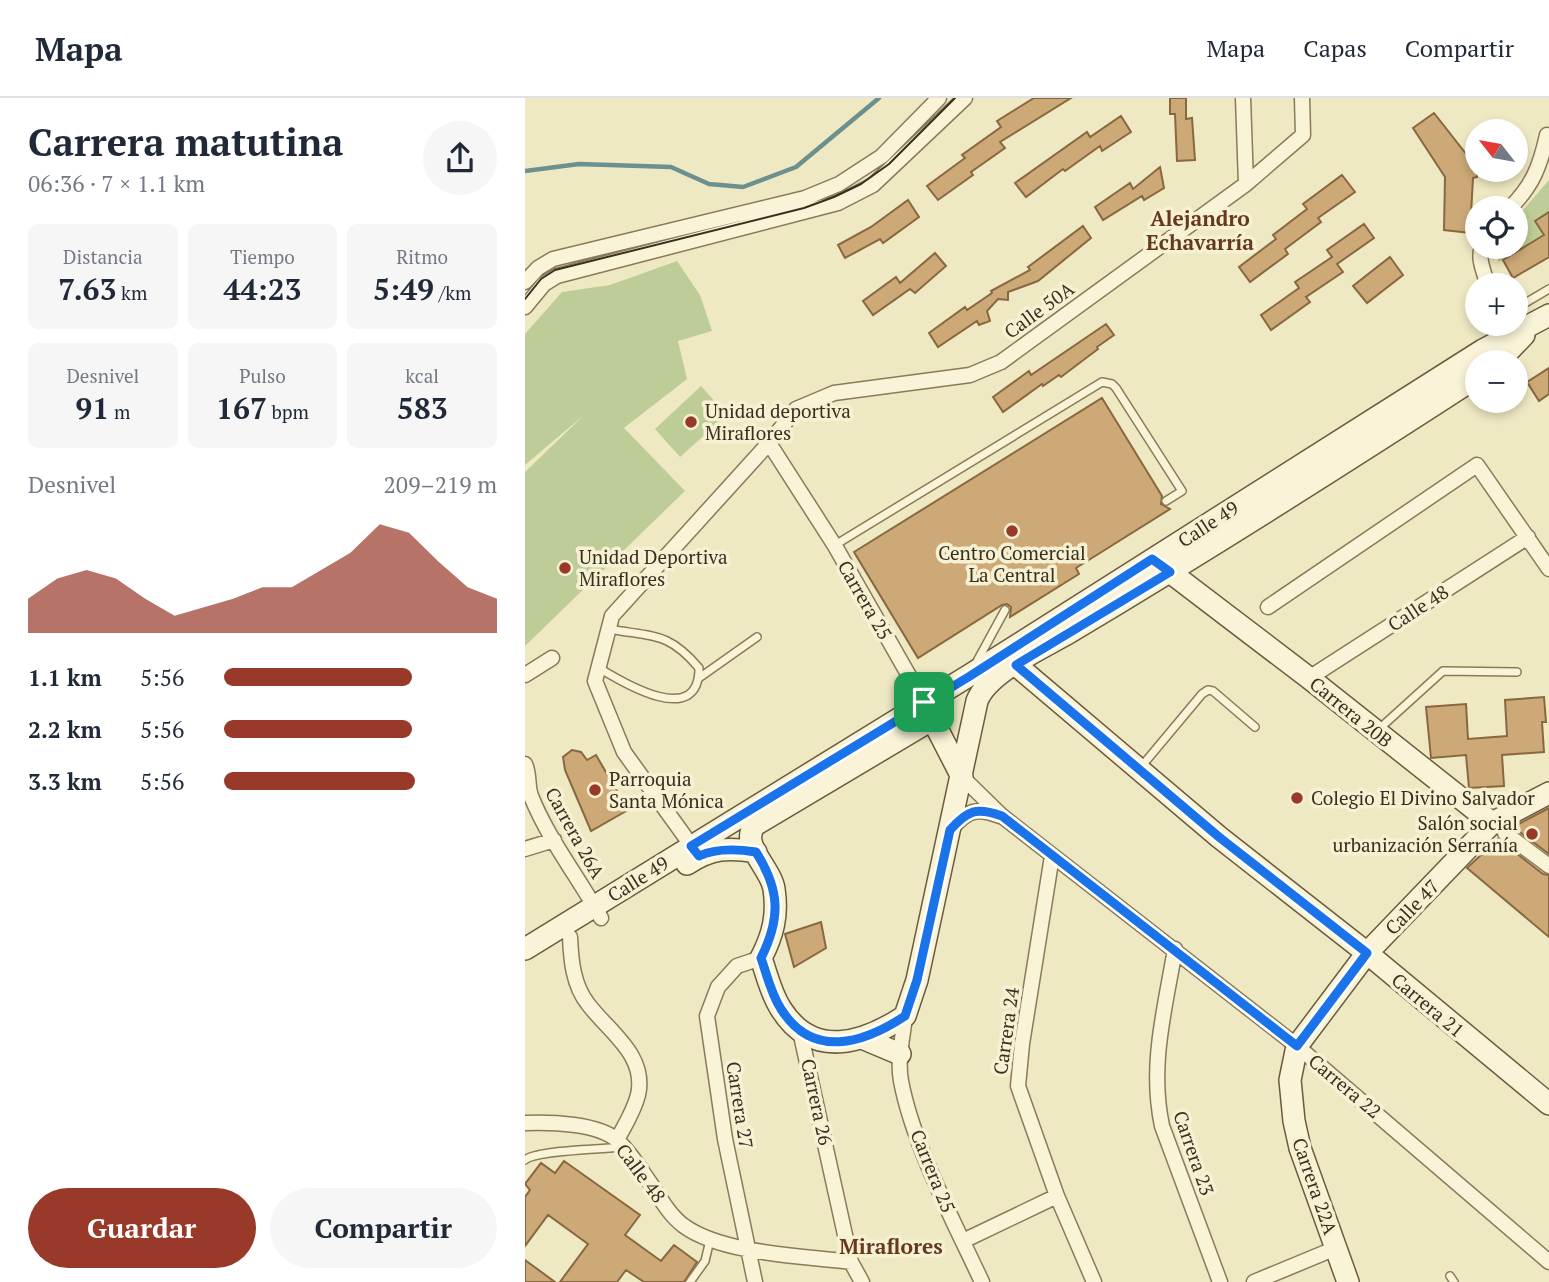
<!DOCTYPE html>
<html lang="es">
<head>
<meta charset="utf-8">
<style>
  :root { --surface:#fff; --page:#f6f6f7; --text:#1f2937; --muted:#747a83; --line:#e0e1e3; --accent:#993929 }
  body { margin:0; font-family:"PT Serif",serif; background:var(--page); color:var(--text); height:100vh; display:flex; flex-direction:column; font-size:26px; white-space:nowrap }
  * { box-sizing:border-box; margin:0 }
  p { font-size:23px; color:var(--muted) }
  .icon { flex:none; width:38px; height:38px; fill:none; stroke:currentColor; stroke-width:2; stroke-linecap:round; stroke-linejoin:round }
  .map { position:relative; flex:1; overflow:hidden }
  .sheet { display:flex; flex-direction:column; background:var(--surface); width:525px }
  .sheet>* { flex:none }
  .needle { width:46px; rotate:301deg }
  .controls { position:absolute; left:940px; top:21px; display:grid; gap:14px }
  .controls a { display:grid; place-items:center; width:63px; height:63px; border-radius:50%; background:var(--surface); box-shadow:0 4px 10px #0003; font-size:35px }
  .pin { position:absolute; display:grid; place-items:center; width:60px; height:60px; color:#fff; margin:-30px; border-radius:14px; box-shadow:0 4px 10px #0006 }
  .round { display:grid; place-items:center; flex:none; width:74px; height:74px; border-radius:37px; background:var(--page) }
  .head { display:flex; align-items:center; justify-content:space-between; height:119px; padding:0 28px }
  h1 { font-size:38px; font-weight:600; line-height:52px }
  .stats { display:grid; grid-template-columns:repeat(3,1fr); gap:10px; height:119px; padding:7px 28px }
  .stats div { display:grid; align-content:center; border-radius:10px; background:var(--page); text-align:center }
  .stats b { font-size:30px; font-weight:600 }
  .stats small { font-size:19px; font-weight:400 }
  .stats p { font-size:19px }
  .chart { height:196px; padding:14px 28px }
  .chart p { display:flex; justify-content:space-between }
  .chart svg { width:100%; height:126px; margin-top:7px; fill:var(--accent); opacity:.7 }
  .cta { display:flex; gap:14px; margin-top:auto; padding:14px 28px }
  .cta a { flex:1; height:80px; border-radius:42px; background:var(--accent); color:#fff; font-size:28px; font-weight:600; line-height:80px; text-align:center }
  .cta a+a { background:var(--page); color:var(--text) }
  ul { padding:0 28px; list-style:none; font-size:23px }
  li { display:grid; grid-template-columns:112px 84px 1fr; align-items:center; height:52px }
  li i { height:18px; border-radius:9px; background:var(--accent) }
  header { display:flex; align-items:center; gap:42px; box-sizing:border-box; height:98px; padding:0 35px; background:var(--surface); border-bottom:2px solid var(--line) }
  header strong { font-size:33px }
  nav { display:flex; gap:38px; margin-inline-start:auto; font-size:24px }
  main { display:flex; flex:1; min-height:0 }
  .map>svg:first-child { display:block }
  .green { fill:#becd97 }
  .lines { fill:none; stroke-linecap:round; stroke-linejoin:round }
  .stream { stroke:#6c908d; stroke-width:4.5 }
  .building { fill:#cda978; stroke:#89683f; stroke-width:2 }
  .lane-casing { stroke:#897a5a; stroke-width:10 }
  .street-casing { stroke:#897a5a; stroke-width:17 }
  .secondary-casing { stroke:#6b5b3d; stroke-width:24 }
  .lane { stroke:#f9f4d7; stroke-width:7 }
  .street { stroke:#f9f4d7; stroke-width:14 }
  .secondary { stroke:#f9f4d7; stroke-width:21 }
  .tram { stroke:#392f1e; stroke-width:2 }
  .route-casing { stroke:#fff; stroke-width:14 }
  .route { stroke:#1a73e8; stroke-width:9 }
  .poi-dot { fill:#993929; stroke:#f6f1d3; stroke-width:2.5 }
  .labels { text-anchor:middle; stroke-width:7; stroke-linejoin:round; paint-order:stroke }
  .street-label { font-size:19px; fill:#392f1e; stroke:#f6f1d3 }
  .poi-label { font-size:19px; fill:#392f1e; stroke:#f6f1d3; text-anchor:start }
  .neighbourhood-label { font-size:21px; font-weight:bold; fill:#66381d; stroke:#f6f1d3 }
</style>
</head>
<body>
<header>
<strong>Mapa</strong>
<nav><a>Mapa</a><a>Capas</a><a>Compartir</a></nav>
</header>
<main>
<section class="sheet">
<div class="head"><div><h1>Carrera matutina</h1><p>06:36 · 7 × 1.1 km</p></div><a class="round"><svg class="icon" aria-label="share" viewBox="0 0 24 24"><path d="M12 15V3M7 8l5-5 5 5M5 13v7h14v-7"/></svg></a></div>
<div class="stats">
<div><p>Distancia</p><b>7.63<small> km</small></b></div>
<div><p>Tiempo</p><b>44:23</b></div>
<div><p>Ritmo</p><b>5:49<small> /km</small></b></div>
</div>
<div class="stats">
<div><p>Desnivel</p><b>91<small> m</small></b></div>
<div><p>Pulso</p><b>167<small> bpm</small></b></div>
<div><p>kcal</p><b>583</b></div>
</div>
<div class="chart"><p><span>Desnivel</span>209–219 m</p>
<svg viewBox="0 0 160 44" preserveAspectRatio="none"><path d="M0 44V32L10 25L20 22L30 25L40 32L50 38L60 35L70 32L80 28L90 28L100 22L110 16L120 6L130 9L140 19L150 28L160 32V44z"/></svg>
</div>
<ul>
<li><b>1.1 km</b>5:56<i style="width:69%"></i></li>
<li><b>2.2 km</b>5:56<i style="width:69%"></i></li>
<li><b>3.3 km</b>5:56<i style="width:70%"></i></li>
</ul>
<div class="cta"><a>Guardar</a><a>Compartir</a></div>
</section>
<div class="map">
<svg width="1024" height="1184" viewBox="0 0 1024 1184">
  <rect width="100%" height="100%" fill="#efe9c3"/>
  <!-- green -->
  <path class="green" d="M1024 82V114L1009 123 1018 137 974 164 969 154 971 149H990L991 120Z
    M152 163 175 197 187 233 153 243 162 281 99 330 160 393 0 548V374L59 317 0 367V236L37 194 85 187Z
    M176 288 202 317 155 359 130 331Z"/>
  <g class="lines">
    <!-- stream -->
    <path class="stream" d="M0 73 54 66 146 69 184 86 218 89 271 69 354 0"/>
  </g>
  <!-- building -->
  <path class="building" d="M509 0H546L475 44 480 50 446 74 448 77 413 102 402 88 440 60 437 57 476 29 472 23Z
    M645 0H661V21L667 20 670 62 652 63 650 16H645Z
    M909 15 942 57 952 54V79L948 80 945 135 919 132 920 79 888 30Z
    M596 18 606 34 577 53 575 48 540 73 538 71 501 99 490 85 562 34 565 39Z
    M635 69 639 90 619 102 617 98 578 122 570 109 605 85 608 91Z
    M817 77 830 94 793 120 796 124 760 151 763 156 725 184 714 169 751 141 748 137 782 111 778 106Z
    M383 102 394 119 358 145 355 141 320 160 313 147 346 129Z
    M1024 114V159L988 180 978 162 1019 137 1010 123Z
    M839 126 849 140 812 166 818 174 781 199 785 204 746 232 736 217 774 190 770 184 807 159 802 152Z
    M558 128 566 140 513 183 483 194V202L473 201 462 213 465 223 454 227 452 223 413 249 404 235 440 209 442 212 467 195 466 193 505 172 503 169Z
    M410 155 421 168 390 195 385 191 348 217 338 203 371 179 375 185Z
    M865 159 878 177 842 205 828 188Z
    M581 226 589 237 572 249 573 251 536 279 534 277 518 288 517 286 478 314 468 299 504 273 506 277Z
    M1024 270V296L1014 303 1002 284Z
    M577 300 637 398 636 406 645 411 551 470 554 476 485 519 486 509 482 506 477 507 393 560 329 454Z
    M1019 599 1021 624H1017L1019 654 977 657 979 688 944 690 941 657 906 660 901 609 941 606 943 641 982 638 980 602Z
    M47 652 56 654 62 662 71 657 103 712 66 733 40 672 38 659Z
    M1024 710V756L988 729Z
    M973 741 1018 776 1024 777V839L942 770Z
    M296 824 301 850 269 869 260 836Z
    M39 1063 115 1117 100 1137 136 1163 149 1147 172 1164 159 1184H119L101 1172 92 1184H35L63 1146 23 1117 0 1148V1099L5 1092 0 1086 16 1065 30 1075Z
    M0 1162 30 1184H0Z"/>
  <g class="lines">
    <!-- lane casing -->
    <g class="lane-casing">
      <path id="lane" d="M990 211 1024 191
        M310 447 577 284 587 286 591 290 657 393 641 403
        M450 567 480 512
        M74 570C100 586 174 630 174 570 143 533 127 539 84 531
        M174 580 232 539
        M854 631 918 573 992 574
        M616 669 677 596 683 592 688 593 730 629
        M0 1062C10 1052 79 1051 98 1049
        M925 1178 929 1184
        M165 1184 180 1163 185 1142"/>
    </g>
    <!-- street casing -->
    <g class="street-casing">
      <path id="street" d="M718 0 721 86
        M985 110C1008 87 1015 68 1022 37
        M957 149C952 162 960 174 962 187
        M0 184 13 170 28 161 280 100 314 86 357 58 414 0
        M0 209 19 186 32 178 313 105 348 87 440 0
        M990 215 1002 234
        M244 345 310 448 399 604
        M743 509 952 367 1024 471
        M0 577 27 560
        M784 580 1003 439
        M0 666C5 677 2 687 6 698 23 741 54 780 76 820
        M437 679 477 718 772 948 1024 1164
        M426 731C443 712 451 709 475 718
        M980 735 1024 768
        M0 751 29 742
        M171 754 99 654 70 583 87 518 244 345 271 311 309 295 445 277 476 264 721 86 778 37 777 0
        M527 758 497 946 493 988 532 1098 569 1184
        M45 839C46 862 48 887 63 906 84 934 122 957 113 997 109 1013 100 1027 92 1042
        M650 851C640 911 624 967 637 1028L695 1184
        M380 918C378 939 372 961 376 983 388 1047 429 1124 457 1184
        M275 933 326 1164 337 1184
        M0 1025C25 1024 74 1025 93 1043 106 1055 116 1072 126 1086 135 1100 145 1118 159 1128 198 1156 278 1158 326 1164
        M438 1143 532 1098
        M230 1184 200 1041 182 918 193 889 212 868 236 860
        M729 1184 811 1150"/>
    </g>
    <!-- secondary casing -->
    <g class="secondary-casing">
      <path id="secondary" d="M973 264 999 237
        M637 468 784 580 967 725
        M491 567 694 739 842 855 1024 1006
        M401 609 437 679
        M408 621 230 727C214 746 246 770 249 791 253 817 248 837 236 860 242 877 246 896 256 911 288 962 339 945 380 918L392 882 452 603C463 574 518 550 545 534 682 452 818 366 952 279
        M162 766C186 750 203 749 231 754
        M0 851 445 577 958 252 1024 217
        M337 940 375 956
        M823 1184 775 1050 769 1023 765 982 772 948 842 855 967 725 1024 695"/>
    </g>
    <!-- lane -->
    <use href="#lane" class="lane"/>
    <!-- street -->
    <use href="#street" class="street"/>
    <!-- secondary -->
    <use href="#secondary" class="secondary"/>
    <!-- tram -->
    <path class="tram" d="M0 201 16 181 30 172 279 110 309 99 336 86 364 66 430 0"/>
  </g>
  <g class="lines">
    <!-- route casing -->
    <g class="route-casing">
      <path id="route" d="M627 461 645 474 491 567 694 739 842 855 772 948 477 718C451 709 443 712 425 732L392 882 380 918C339 945 288 962 256 911 246 896 242 877 236 860 256 820 255 792 231 754 212 751 191 750 174 758L166 748 445 578Z"/>
    </g>
    <!-- route -->
    <use href="#route" class="route"/>
  </g>
  <!-- markers -->
  <g class="poi-dot">
    <circle cx="166" cy="324" r="7"/>
    <circle cx="487" cy="433" r="7"/>
    <circle cx="40" cy="470" r="7"/>
    <circle cx="70" cy="692" r="7"/>
    <circle cx="772" cy="700" r="7"/>
    <circle cx="1007" cy="736" r="7"/>
  </g>
  <g class="labels">
    <!-- street labels -->
    <g class="street-label">
      <text transform="translate(514 212) rotate(-36)" y="7">Calle 50A</text>
      <text transform="translate(683 426) rotate(-33)" y="7">Calle 49</text>
      <text transform="translate(340 502) rotate(60)" y="7">Carrera 25</text>
      <text transform="translate(893 510) rotate(-33)" y="7">Calle 48</text>
      <text transform="translate(826 614) rotate(39)" y="7">Carrera 20B</text>
      <text transform="translate(50 735) rotate(61)" y="7">Carrera 26A</text>
      <text transform="translate(113 781) rotate(-32)" y="7">Calle 49</text>
      <text transform="translate(887 809) rotate(-46)" y="7">Calle 47</text>
      <text transform="translate(903 907) rotate(40)" y="7">Carrera 21</text>
      <text transform="translate(481 933) rotate(-82)" y="7">Carrera 24</text>
      <text transform="translate(820 988) rotate(40)" y="7">Carrera 22</text>
      <text transform="translate(292 1004) rotate(78)" y="7">Carrera 26</text>
      <text transform="translate(215 1007) rotate(81)" y="7">Carrera 27</text>
      <text transform="translate(669 1055) rotate(71)" y="7">Carrera 23</text>
      <text transform="translate(408 1073) rotate(68)" y="7">Carrera 25</text>
      <text transform="translate(116 1075) rotate(53)" y="7">Calle 48</text>
      <text transform="translate(790 1088) rotate(71)" y="7">Carrera 22A</text>
    </g>
    <!-- poi labels -->
    <g class="poi-label">
      <text x="180" y="320">Unidad deportiva<tspan x="180" dy="22">Miraflores</tspan></text>
      <text x="487" y="462" text-anchor="middle">Centro Comercial<tspan x="487" dy="22">La Central</tspan></text>
      <text x="54" y="466">Unidad Deportiva<tspan x="54" dy="22">Miraflores</tspan></text>
      <text x="84" y="688">Parroquia<tspan x="84" dy="22">Santa Mónica</tspan></text>
      <text x="786" y="707">Colegio El Divino Salvador</text>
      <text x="993" y="732" text-anchor="end">Salón social<tspan x="993" dy="22">urbanización Serranía</tspan></text>
    </g>
    <!-- neighbourhood labels -->
    <g class="neighbourhood-label">
      <text x="675" y="128">Alejandro<tspan x="675" dy="24">Echavarría</tspan></text>
      <text x="366" y="1156">Miraflores</text>
    </g>
  </g>
</svg>
<div class="controls">
<a><svg class="needle" viewBox="-14 -14 28 28"><path d="M0-13l5 13h-10z" fill="#e53935"/><path d="M0 13l5-13h-10z" fill="#747a83"/></svg></a>
<a><svg class="icon" aria-label="locate" viewBox="0 0 24 24"><circle cx="12" cy="12" r="6"/><path d="M12 2v4M12 18v4M2 12h4M18 12h4"/></svg></a>
<a>+</a>
<a>−</a>
</div>
<div class="pin" style="left:399px;top:604px;background:#1e9e55"><svg class="icon" aria-label="arrive" viewBox="0 0 24 24"><path d="M6 21V4h12l-3 4 3 4H6"/></svg></div>
</div>
</main>
</body>
</html>
